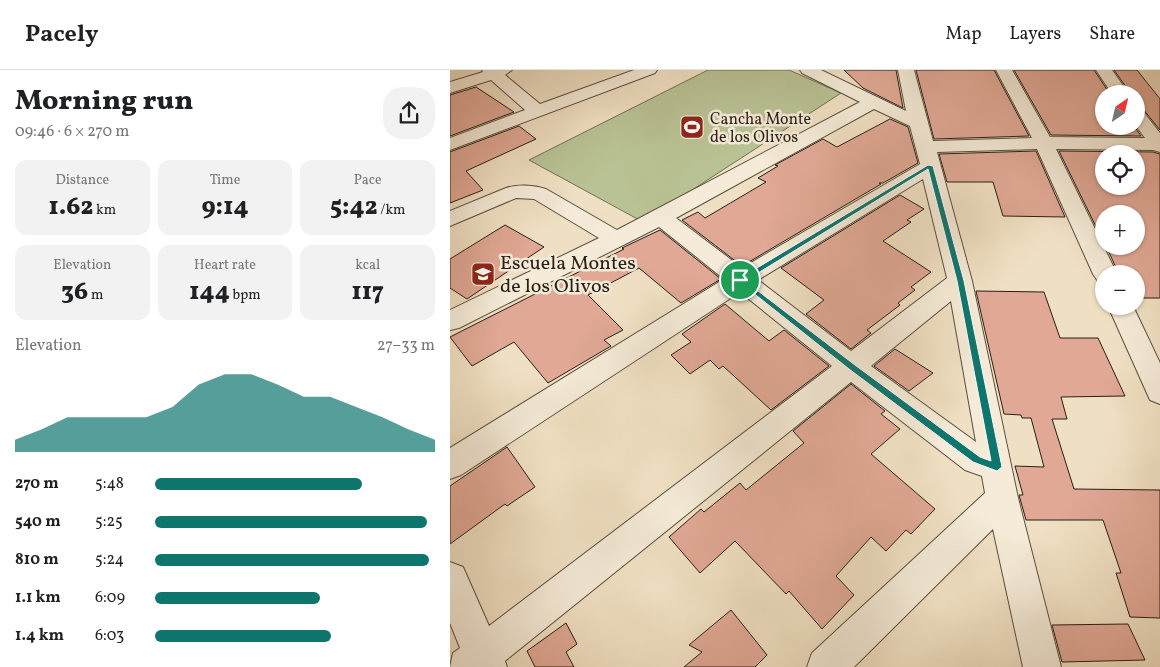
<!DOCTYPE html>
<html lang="en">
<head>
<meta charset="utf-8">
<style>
  :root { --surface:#fff; --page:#f2f2f2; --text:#202124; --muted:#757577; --line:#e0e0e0; --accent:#0f766e }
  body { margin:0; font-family:Vollkorn,serif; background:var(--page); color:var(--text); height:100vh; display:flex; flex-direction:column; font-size:19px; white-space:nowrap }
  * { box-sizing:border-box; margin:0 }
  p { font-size:16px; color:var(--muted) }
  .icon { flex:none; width:28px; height:28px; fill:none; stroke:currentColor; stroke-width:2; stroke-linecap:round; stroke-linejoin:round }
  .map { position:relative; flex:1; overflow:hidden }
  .drawer { display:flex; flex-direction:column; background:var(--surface); width:450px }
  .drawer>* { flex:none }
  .needle { width:32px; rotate:34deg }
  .controls { position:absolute; left:645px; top:15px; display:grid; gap:10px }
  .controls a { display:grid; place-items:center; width:50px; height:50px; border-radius:50%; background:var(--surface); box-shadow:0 1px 4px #0004; font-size:25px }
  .pin { position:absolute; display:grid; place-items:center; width:42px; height:42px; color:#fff; margin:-21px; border:2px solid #fff; border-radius:50%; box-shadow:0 1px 5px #0007 }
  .round { display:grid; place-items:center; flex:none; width:52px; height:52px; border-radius:20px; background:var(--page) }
  .head { display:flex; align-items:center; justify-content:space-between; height:85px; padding:0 15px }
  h1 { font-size:28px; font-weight:800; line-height:38px }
  .figures { display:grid; grid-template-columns:repeat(3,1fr); gap:8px; height:85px; padding:5px 15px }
  .figures div { display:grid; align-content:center; border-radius:12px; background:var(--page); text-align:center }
  .figures b { font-size:25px; font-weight:800 }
  .figures small { font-size:14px; font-weight:400 }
  .figures p { font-size:14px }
  .chart { height:140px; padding:10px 15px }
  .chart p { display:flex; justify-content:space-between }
  .chart svg { width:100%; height:90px; margin-top:5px; fill:var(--accent); opacity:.7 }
  ul { padding:0 15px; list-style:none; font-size:16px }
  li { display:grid; grid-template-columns:80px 60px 1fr; align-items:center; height:38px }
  li i { height:12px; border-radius:6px; background:var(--accent) }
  header { display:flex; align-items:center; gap:30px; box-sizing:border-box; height:70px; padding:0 25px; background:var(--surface); border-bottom:1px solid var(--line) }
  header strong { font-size:24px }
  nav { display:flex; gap:28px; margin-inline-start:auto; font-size:18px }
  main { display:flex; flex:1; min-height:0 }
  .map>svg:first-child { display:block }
  .green { fill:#b9c294; stroke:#707054 }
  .building { fill:#e0a895; stroke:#281f15; fill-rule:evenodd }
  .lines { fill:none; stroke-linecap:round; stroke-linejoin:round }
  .minor-casing { stroke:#5a4f40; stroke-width:2 }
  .minor { fill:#f5ebd8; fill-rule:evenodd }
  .route { fill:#0f766e; stroke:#fff; fill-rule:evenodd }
  .labels { text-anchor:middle; stroke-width:5; stroke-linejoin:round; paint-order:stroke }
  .far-poi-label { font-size:16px; fill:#281f15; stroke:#f5ebd8; text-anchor:start }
  .poi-label { font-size:20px; fill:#281f15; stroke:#f5ebd8; text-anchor:start }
</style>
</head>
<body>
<header>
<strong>Pacely</strong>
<nav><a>Map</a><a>Layers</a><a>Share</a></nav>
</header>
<main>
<section class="drawer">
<div class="head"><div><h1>Morning run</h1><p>09:46 · 6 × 270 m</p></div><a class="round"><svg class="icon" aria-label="share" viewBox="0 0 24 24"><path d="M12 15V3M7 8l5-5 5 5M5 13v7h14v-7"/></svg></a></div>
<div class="figures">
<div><p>Distance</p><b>1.62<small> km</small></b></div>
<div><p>Time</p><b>9:14</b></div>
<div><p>Pace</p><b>5:42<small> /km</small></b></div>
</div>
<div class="figures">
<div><p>Elevation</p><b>36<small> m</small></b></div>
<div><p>Heart rate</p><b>144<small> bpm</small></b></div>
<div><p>kcal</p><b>117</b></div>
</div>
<div class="chart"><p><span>Elevation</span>27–33 m</p>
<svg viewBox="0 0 160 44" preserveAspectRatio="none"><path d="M0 44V38L10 33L20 27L30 27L40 27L50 27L60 22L70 11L80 6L90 6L100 11L110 17L120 17L130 22L140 27L150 33L160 38V44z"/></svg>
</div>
<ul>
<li><b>270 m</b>5:48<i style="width:74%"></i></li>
<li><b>540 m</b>5:25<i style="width:97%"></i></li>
<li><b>810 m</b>5:24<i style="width:98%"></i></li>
<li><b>1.1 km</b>6:09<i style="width:59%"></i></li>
<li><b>1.4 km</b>6:03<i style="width:63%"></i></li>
</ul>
</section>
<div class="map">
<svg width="710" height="597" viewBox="0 0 710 597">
  <rect width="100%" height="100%" fill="#f0e0c3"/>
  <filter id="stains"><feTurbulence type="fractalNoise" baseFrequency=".004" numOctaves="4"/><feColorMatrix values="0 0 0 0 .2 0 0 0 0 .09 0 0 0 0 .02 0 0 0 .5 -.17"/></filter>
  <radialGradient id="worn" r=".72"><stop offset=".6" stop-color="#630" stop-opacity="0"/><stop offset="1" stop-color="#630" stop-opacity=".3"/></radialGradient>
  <!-- green -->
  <path class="green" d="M258 0H339L391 23 193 152 79 90Z"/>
  <!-- building -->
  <path class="building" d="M394 0H446L453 38 413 18Z
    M466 0H544L579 66 484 69Z
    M564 0H644L660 24H654V56H684L691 66 601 65Z
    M664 0H687L710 29V60L693 39 686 37V24H681Z
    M26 17 64 42 0 66V25Z
    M440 49 458 57 468 93 433 113H429L431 114 292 196 232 150 248 142 255 148 316 112 308 108 328 96 325 95 373 69 387 77Z
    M69 56 86 69 16 101 33 120 0 133V82Z
    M586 81 615 147 553 146 543 112H497L489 84Z
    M609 81 703 82 710 84V228H686V204H669L656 176H686V144H654V173ZM654 84H686V116H654Z
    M450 125 474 139 457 150 461 152 433 171 481 202 461 217 465 220 448 233 450 235 417 260 421 263 401 279 356 244 374 230 331 198Z
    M55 155 94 177 17 229 0 218V189Z
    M210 160 271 209 231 233 189 198 138 225 173 260 154 270 161 276 98 313 64 272 22 296 0 267 174 179 172 178Z
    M526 221 594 222 610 268H648L675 326 611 327 617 349H602L624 419 710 420V548L680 547 666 503H671L653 450H576L569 425H573L565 396 594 397 581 348H572L571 345 554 344Z
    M275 234 319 271 334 260 379 296 321 340 273 296 269 299 260 290 240 304 221 285 241 272 232 264Z
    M445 279 483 303 459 321 424 296Z
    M401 314 435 341 431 344 450 359 421 384 485 439 461 464 456 460 436 481 421 467 386 506 404 525 372 559 339 521 336 524 285 471 250 503 219 467 251 439 254 442 290 413 296 420 354 373 343 361Z
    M57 377 85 417 57 436 55 434 0 474V416Z
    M281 540 317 585 305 597H234L252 582 239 575Z
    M116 553 127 574 116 582 124 597H85L77 581Z
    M678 554 695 590 612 592 602 555Z"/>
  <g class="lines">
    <!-- minor casing -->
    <g class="minor-casing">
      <path id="minor" d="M32 0H62L55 5 90 34 184 0H207L205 3 0 80V68L75 40 41 10 0 23V12L33 2Z
        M350 0H371L456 41 448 0H464L483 71 582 68 546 0H562L600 67 695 68 686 56V39L692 40 710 63V82L703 80 606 79 667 204H654V212L647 210 643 204 587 79 487 82 522 211 568 428 611 597H573L543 459 404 597H357L362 583 535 423 532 406 515 400 401 312 55 591 57 597H0L3 583 10 578 0 553V492L13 497 39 556 382 296 290 222 11 405 0 409V378L274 209 209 157 9 258 0 260V240L149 168 84 129 66 128 0 156V141L56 118C68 114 84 115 96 119L167 160 410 32 352 3ZM424 39 460 56 470 94 292 198 226 148ZM473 109 497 208 401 281 308 210ZM501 231 526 372 421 296Z
        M646 0H662L679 24H662Z
        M658 236H683L710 293V334L700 330Z"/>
    </g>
    <!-- minor -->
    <use href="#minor" class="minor"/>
  </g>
  <!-- route -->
  <path class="route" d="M478 95 483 96 514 211 552 397 547 401 523 392 399 299 287 210ZM478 99 507 211 541 391 530 387 405 295 295 211Z"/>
  <!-- icons -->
  <defs>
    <g id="stadium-square" transform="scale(1.25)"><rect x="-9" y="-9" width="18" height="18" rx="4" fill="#8f2418" stroke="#f5ebd8"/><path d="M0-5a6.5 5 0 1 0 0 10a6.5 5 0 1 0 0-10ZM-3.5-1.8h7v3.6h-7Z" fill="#fff"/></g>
    <g id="school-square" transform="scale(1.25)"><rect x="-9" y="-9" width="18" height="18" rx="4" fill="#8f2418" stroke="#f5ebd8"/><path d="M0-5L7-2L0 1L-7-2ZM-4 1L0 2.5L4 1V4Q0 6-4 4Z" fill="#fff"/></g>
  </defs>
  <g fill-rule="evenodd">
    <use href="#stadium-square" x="242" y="57"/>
    <use href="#school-square" x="33" y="204"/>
  </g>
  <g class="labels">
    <!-- far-poi labels -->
    <g class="far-poi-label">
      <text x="260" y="54">Cancha Monte<tspan x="260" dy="18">de los Olivos</tspan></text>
    </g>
    <!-- poi labels -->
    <g class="poi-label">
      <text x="50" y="199">Escuela Montes<tspan x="50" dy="23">de los Olivos</tspan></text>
    </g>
  </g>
  <rect width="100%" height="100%" filter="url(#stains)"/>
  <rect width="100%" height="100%" fill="url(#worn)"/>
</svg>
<div class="controls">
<a><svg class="needle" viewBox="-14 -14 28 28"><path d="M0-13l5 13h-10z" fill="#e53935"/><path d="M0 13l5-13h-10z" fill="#757577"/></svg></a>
<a><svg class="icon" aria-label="locate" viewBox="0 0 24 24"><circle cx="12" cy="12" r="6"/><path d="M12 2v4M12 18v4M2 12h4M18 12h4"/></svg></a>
<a>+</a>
<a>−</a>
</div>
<div class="pin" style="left:290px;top:210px;background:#1e9e55"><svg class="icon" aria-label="arrive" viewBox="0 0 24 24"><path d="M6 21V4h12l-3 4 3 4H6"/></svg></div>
</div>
</main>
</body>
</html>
